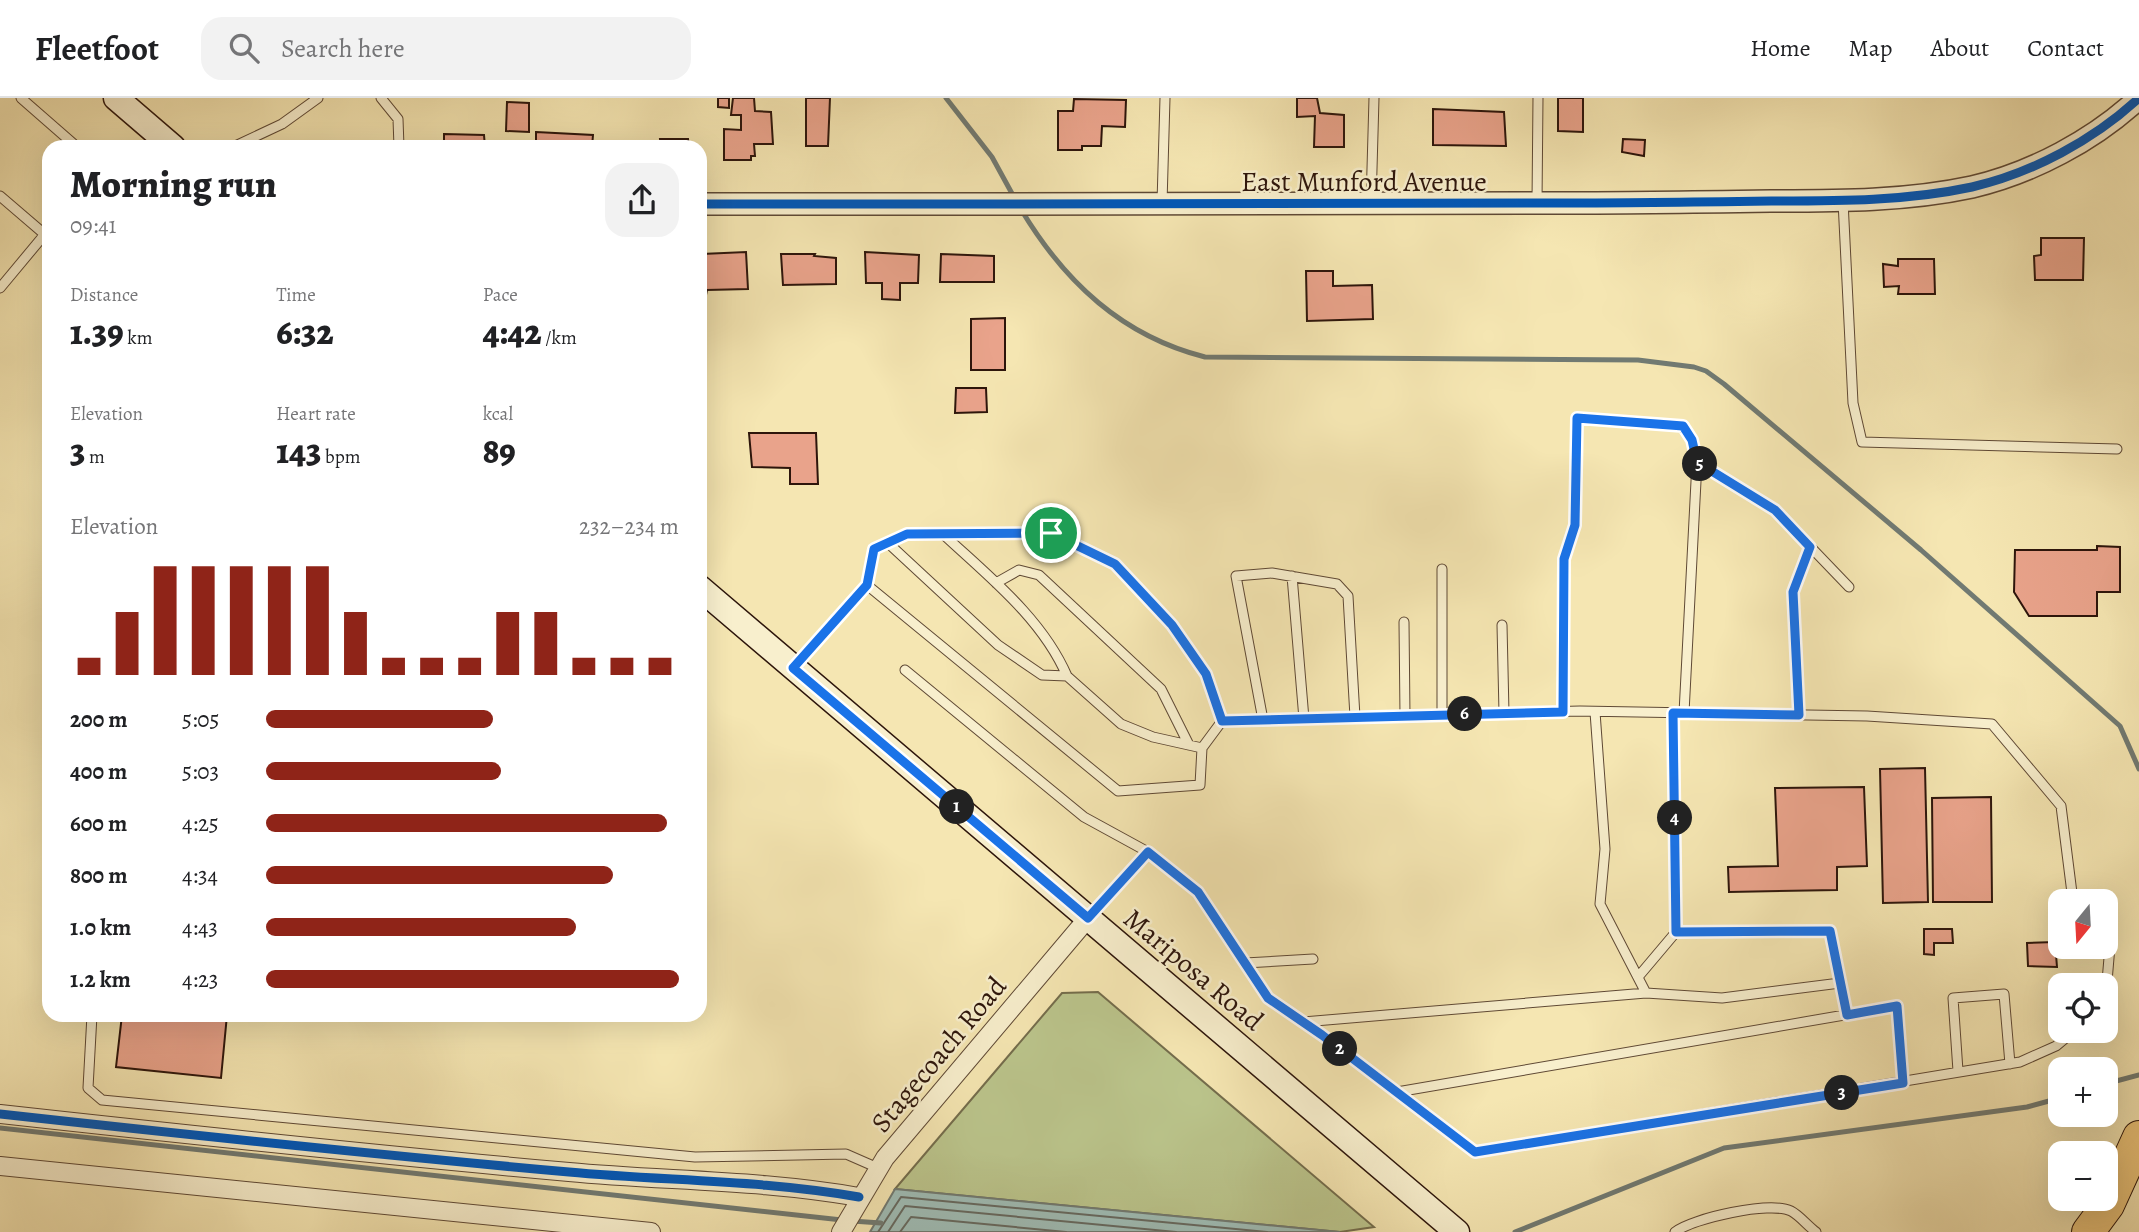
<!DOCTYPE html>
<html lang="en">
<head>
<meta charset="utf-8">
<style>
  :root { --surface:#fff; --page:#f2f2f2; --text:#202124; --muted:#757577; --line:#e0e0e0; --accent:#8f2418 }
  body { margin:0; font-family:Alegreya,serif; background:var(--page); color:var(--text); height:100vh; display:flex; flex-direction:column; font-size:26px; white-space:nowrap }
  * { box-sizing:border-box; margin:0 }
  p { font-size:23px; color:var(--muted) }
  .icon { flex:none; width:38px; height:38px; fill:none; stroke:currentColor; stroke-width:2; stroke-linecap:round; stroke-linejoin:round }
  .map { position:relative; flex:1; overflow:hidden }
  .drawer { position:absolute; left:42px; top:42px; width:665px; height:882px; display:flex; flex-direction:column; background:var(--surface); border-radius:21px; box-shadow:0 7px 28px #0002 }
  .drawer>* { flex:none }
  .needle { width:46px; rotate:198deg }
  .controls { position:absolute; left:2048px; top:791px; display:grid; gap:14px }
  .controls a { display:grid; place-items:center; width:70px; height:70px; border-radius:14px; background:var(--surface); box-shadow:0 7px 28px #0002; font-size:35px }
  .pin { position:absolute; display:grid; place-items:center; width:60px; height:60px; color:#fff; margin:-30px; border:4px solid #fff; border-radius:50%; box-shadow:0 2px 7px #0007 }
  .km { position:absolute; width:35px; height:35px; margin:-18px; border-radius:50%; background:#222; color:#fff; font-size:19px; line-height:35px; text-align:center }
  .round { display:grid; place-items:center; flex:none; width:74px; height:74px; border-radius:21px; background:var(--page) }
  .headline { display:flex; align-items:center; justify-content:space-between; height:119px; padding:0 28px }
  h1 { font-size:38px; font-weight:800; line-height:52px }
  .metrics { display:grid; grid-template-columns:repeat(3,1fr); gap:10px; height:119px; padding:7px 28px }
  .metrics div { display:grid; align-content:center }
  .metrics b { font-size:35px; font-weight:800 }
  .metrics small { font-size:19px; font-weight:400 }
  .metrics p { font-size:19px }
  .chart { height:196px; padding:14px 28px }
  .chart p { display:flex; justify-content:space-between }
  .chart svg { width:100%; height:126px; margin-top:7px; stroke:var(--accent); stroke-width:6 }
  ul { padding:0 28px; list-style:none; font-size:23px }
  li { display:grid; grid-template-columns:112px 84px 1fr; align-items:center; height:52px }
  li i { height:18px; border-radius:9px; background:var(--accent) }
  header { display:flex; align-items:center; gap:42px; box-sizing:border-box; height:98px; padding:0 35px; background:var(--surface); border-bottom:2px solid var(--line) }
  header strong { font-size:33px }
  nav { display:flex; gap:38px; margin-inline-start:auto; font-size:24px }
  .search { width:490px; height:63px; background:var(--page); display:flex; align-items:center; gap:18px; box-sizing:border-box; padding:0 24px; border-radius:21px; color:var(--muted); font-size:26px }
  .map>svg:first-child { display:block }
  .green { fill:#bbc58c; stroke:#746d4c; stroke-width:2 }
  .water { fill:#9fbdb6; stroke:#717a72; stroke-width:2 }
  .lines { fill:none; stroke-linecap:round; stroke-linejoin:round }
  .shore { stroke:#666960; stroke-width:2 }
  .stream { stroke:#717a72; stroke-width:5 }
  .building { fill:#e9a38b; stroke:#2d150b; stroke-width:2 }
  .service-casing { stroke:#5f4935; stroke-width:11 }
  .minor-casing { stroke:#5f4935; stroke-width:20 }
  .tertiary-casing { stroke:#5f4935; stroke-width:24 }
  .secondary-casing { stroke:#2d150b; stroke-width:27 }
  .motorway-casing { stroke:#2d150b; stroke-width:34 }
  .service { stroke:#f8efcd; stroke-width:9 }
  .minor { stroke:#f8efcd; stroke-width:18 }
  .tertiary { stroke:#f8efcd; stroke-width:21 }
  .secondary { stroke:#f8efcd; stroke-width:24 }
  .motorway { stroke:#eac379; stroke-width:32 }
  .cycleway-casing { stroke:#f8efcd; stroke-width:13 }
  .cycleway { stroke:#0057b8; stroke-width:9 }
  .route-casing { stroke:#fff; stroke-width:14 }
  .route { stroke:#1a73e8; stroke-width:9 }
  .labels { text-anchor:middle; stroke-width:5; stroke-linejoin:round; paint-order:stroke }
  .street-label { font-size:28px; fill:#2d150b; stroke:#f8efcd }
</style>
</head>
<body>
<header>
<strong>Fleetfoot</strong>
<div class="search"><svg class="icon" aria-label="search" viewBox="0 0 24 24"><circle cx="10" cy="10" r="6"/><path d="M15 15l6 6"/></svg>Search here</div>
<nav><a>Home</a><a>Map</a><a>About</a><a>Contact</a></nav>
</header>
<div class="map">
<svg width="2139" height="1134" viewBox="0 0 2139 1134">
  <rect width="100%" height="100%" fill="#f5e6b2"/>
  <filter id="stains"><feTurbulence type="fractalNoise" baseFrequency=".00286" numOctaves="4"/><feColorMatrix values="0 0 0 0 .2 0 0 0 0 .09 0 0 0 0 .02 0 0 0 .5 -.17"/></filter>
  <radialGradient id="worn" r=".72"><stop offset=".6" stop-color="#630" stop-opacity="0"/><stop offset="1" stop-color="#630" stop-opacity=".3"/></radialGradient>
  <!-- green -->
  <path class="green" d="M1098 894 1374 1129 1340 1134 895 1091 1062 895Z"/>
  <!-- water -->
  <path class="water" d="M895 1091 1340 1134H870Z"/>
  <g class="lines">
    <!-- shore -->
    <path class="shore" d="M878 1134 901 1099 1267 1134
      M888 1134 905 1108 1176 1134
      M900 1134 911 1119 1066 1134"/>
    <!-- stream -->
    <path class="stream" d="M946 0 992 59 1015 101
      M1022 113C1065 184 1122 238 1205 259L1638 262 1694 269 1706 273 1724 286 1921 452 2120 628 2139 671
      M2105 986 2139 977
      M0 1030 842 1122
      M852 1123 881 1125
      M1515 1134 1724 1050 2027 1009 2060 1000"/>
  </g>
  <!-- building -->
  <path class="building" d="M718 0H729V10L718 9Z
    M733 0H754L755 13 771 14 773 46H754L755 58H751V62H724V31L741 32V17H731Z
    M806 0H830L828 48H806Z
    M1297 0H1317L1320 15 1344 17V49H1314L1315 18 1297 19Z
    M1558 0H1583V34L1558 33Z
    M1074 1 1126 2 1125 29 1102 28 1101 48H1082V52H1058V13H1073Z
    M507 4 529 5V34L506 33Z
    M1433 11 1504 14 1506 48 1433 47Z
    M536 34 593 37 592 49H536Z
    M444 36 484 37 485 49H444Z
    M660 41H688L689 49H661Z
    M1623 41 1645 42 1644 58 1622 54Z
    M2041 140H2084L2083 182H2035L2034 158 2041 157Z
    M746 154 748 191 707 192 706 197H700L702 156Z
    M865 154 919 157 918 185H900V202L882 201V185H866Z
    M781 156H815L814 158 836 160V186L783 187Z
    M941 156 994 158V184H940Z
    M1898 161H1934L1935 196H1898L1899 188 1884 189 1883 166 1898 168Z
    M1306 173H1333V188L1372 187 1373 221 1307 223Z
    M1005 220V272H971V221Z
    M956 290H986L987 314 955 315Z
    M749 335H816L818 386H790V370L752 369Z
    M2097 448 2120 449V494H2097V518H2029L2014 494 2015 452H2097Z
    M1925 670 1928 804 1883 805 1880 671Z
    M1864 689 1867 768 1837 769V792L1729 794 1728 769 1778 768 1775 690Z
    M1991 699 1992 804H1933L1932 700Z
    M1924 831H1952L1953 845H1934V857L1924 856Z
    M2055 844 2057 869 2028 868 2027 845Z
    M122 917H227L221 980 116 969Z"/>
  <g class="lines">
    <!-- service casing -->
    <g class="service-casing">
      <path id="service" d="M21 0 77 49
        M381 0 398 21 399 49
        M233 49 282 26 318 0
        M0 98 49 140
        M1843 103 1853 305 1862 344 2117 351
        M1537 104 1538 0
        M1162 105 1165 0
        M1371 106 1374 0
        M0 190 45 136
        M943 436C988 478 1042 520 1067 578
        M888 445 998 547 1042 577 1067 578 1121 626 1153 639 1202 650
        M1442 471V617
        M1292 478 1304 621
        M996 485 1019 472 1039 477 1161 591 1189 647
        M867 487 875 451 907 436 1051 435 1115 466 1172 527 1206 576 1222 623
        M1404 524 1405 618
        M1502 527 1504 615
        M795 569 867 487 1118 693 1200 687 1202 650 1222 623 1580 613 1867 618 1992 626 2061 708 2073 803
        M905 572 1084 719 1148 754
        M1563 614 1564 461 1575 427 1577 320 1683 328 1691 342 1697 364 1775 412 1849 489
        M1673 615 1676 834 1830 833 1847 917
        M1684 615 1697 364
        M1799 617 1793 494 1810 449
        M1263 622 1236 478 1272 475 1337 486 1348 498 1355 619
        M1088 820 1148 754 1198 794 1268 900 1322 937 1475 1054 2020 964 2056 948 2074 933
        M2105 843 2110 848 2105 907
        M1245 865 1313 861
        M1638 879 1676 834
        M1646 895 1722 900 1840 885
        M92 917 88 990 102 1002 695 1059 846 1056 878 1070
        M1303 924 1646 895 1600 806 1605 751 1595 614
        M1958 973 1953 900 2004 896 2010 966
        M1397 994 1897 908 1903 985
        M1675 1134C1693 1120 1770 1103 1791 1113 1799 1117 1808 1128 1816 1134"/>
    </g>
    <!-- minor casing -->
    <g class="minor-casing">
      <path id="minor" d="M0 1016C190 1037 379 1057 569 1074 666 1083 763 1082 859 1099
        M0 1068 651 1134
        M841 1134 885 1060 1088 820"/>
    </g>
    <!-- tertiary casing -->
    <g class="tertiary-casing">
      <path id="tertiary" d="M700 106C989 104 1279 108 1568 105 1637 105 1705 104 1774 103 1840 103 1907 103 1972 89 2032 75 2094 42 2139 0"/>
    </g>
    <!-- secondary casing -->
    <g class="secondary-casing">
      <path id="secondary" d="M116 0 173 49
        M700 490 1457 1134"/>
    </g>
    <!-- motorway casing -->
    <g class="motorway-casing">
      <path id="motorway" d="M2088 1134 2108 1107 2139 1039"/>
    </g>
    <!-- service -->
    <use href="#service" class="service"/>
    <!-- minor -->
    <use href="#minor" class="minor"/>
    <!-- tertiary -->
    <use href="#tertiary" class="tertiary"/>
    <!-- secondary -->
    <use href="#secondary" class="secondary"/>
    <!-- motorway -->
    <use href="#motorway" class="motorway"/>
    <!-- cycleway casing -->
    <g class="cycleway-casing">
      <path id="cycleway" d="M700 106C989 104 1279 108 1568 105 1637 105 1705 104 1774 103 1840 103 1907 103 1972 89 2032 75 2094 42 2139 0
        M0 1016C190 1037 379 1057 569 1074 666 1083 763 1082 859 1099"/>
    </g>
    <!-- cycleway -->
    <use href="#cycleway" class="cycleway"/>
  </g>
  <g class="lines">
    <!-- route casing -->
    <g class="route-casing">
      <path id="route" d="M1577 320 1683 328 1692 342 1697 364 1775 412 1810 449 1793 494 1799 617 1673 615 1676 834 1830 833 1847 917 1897 908 1903 985 1475 1054 1322 937 1268 900 1198 794 1148 754 1088 820 793 570 867 487 874 451 907 436 1051 435 1115 466 1172 527 1206 576 1222 623 1563 614 1564 461 1575 427Z"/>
    </g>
    <!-- route -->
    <use href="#route" class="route"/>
  </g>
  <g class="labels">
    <!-- street labels -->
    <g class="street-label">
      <text x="1364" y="93">East Munford Avenue</text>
      <text transform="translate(1194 871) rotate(40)" y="10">Mariposa Road</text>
      <text transform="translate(938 956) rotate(-50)" y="10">Stagecoach Road</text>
    </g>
  </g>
  <rect width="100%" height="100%" filter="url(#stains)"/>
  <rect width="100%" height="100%" fill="url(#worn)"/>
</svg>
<div class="controls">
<a><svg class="needle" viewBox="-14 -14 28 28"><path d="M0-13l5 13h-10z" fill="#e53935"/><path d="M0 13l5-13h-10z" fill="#757577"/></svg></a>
<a><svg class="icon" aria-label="locate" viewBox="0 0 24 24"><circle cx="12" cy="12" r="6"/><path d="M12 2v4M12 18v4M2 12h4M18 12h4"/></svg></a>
<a>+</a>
<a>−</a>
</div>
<div class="pin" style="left:1051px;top:435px;background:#1e9e55"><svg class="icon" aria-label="arrive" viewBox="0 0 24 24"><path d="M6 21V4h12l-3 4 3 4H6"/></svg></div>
<b class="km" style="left:957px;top:709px">1</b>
<b class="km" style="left:1340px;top:951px">2</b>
<b class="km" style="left:1842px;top:995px">3</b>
<b class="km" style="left:1675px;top:720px">4</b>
<b class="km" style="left:1700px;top:366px">5</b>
<b class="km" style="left:1465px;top:616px">6</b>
<section class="drawer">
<div class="headline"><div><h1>Morning run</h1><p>09:41</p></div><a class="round"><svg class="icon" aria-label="share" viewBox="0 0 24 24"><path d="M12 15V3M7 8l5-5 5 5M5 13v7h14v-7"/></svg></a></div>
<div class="metrics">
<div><p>Distance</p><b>1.39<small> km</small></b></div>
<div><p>Time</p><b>6:32</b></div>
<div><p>Pace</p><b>4:42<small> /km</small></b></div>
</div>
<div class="metrics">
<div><p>Elevation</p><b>3<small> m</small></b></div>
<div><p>Heart rate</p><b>143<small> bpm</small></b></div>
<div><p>kcal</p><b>89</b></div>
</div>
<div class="chart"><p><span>Elevation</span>232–234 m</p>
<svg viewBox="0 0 160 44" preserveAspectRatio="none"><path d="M5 44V38M15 44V22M25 44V6M35 44V6M45 44V6M55 44V6M65 44V6M75 44V22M85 44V38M95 44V38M105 44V38M115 44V22M125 44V22M135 44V38M145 44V38M155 44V38"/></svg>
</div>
<ul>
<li><b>200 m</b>5:05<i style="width:55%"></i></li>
<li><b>400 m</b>5:03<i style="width:57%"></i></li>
<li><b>600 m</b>4:25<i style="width:97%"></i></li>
<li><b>800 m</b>4:34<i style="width:84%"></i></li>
<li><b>1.0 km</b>4:43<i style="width:75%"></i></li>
<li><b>1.2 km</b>4:23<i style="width:100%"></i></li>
</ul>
</section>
</div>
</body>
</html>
